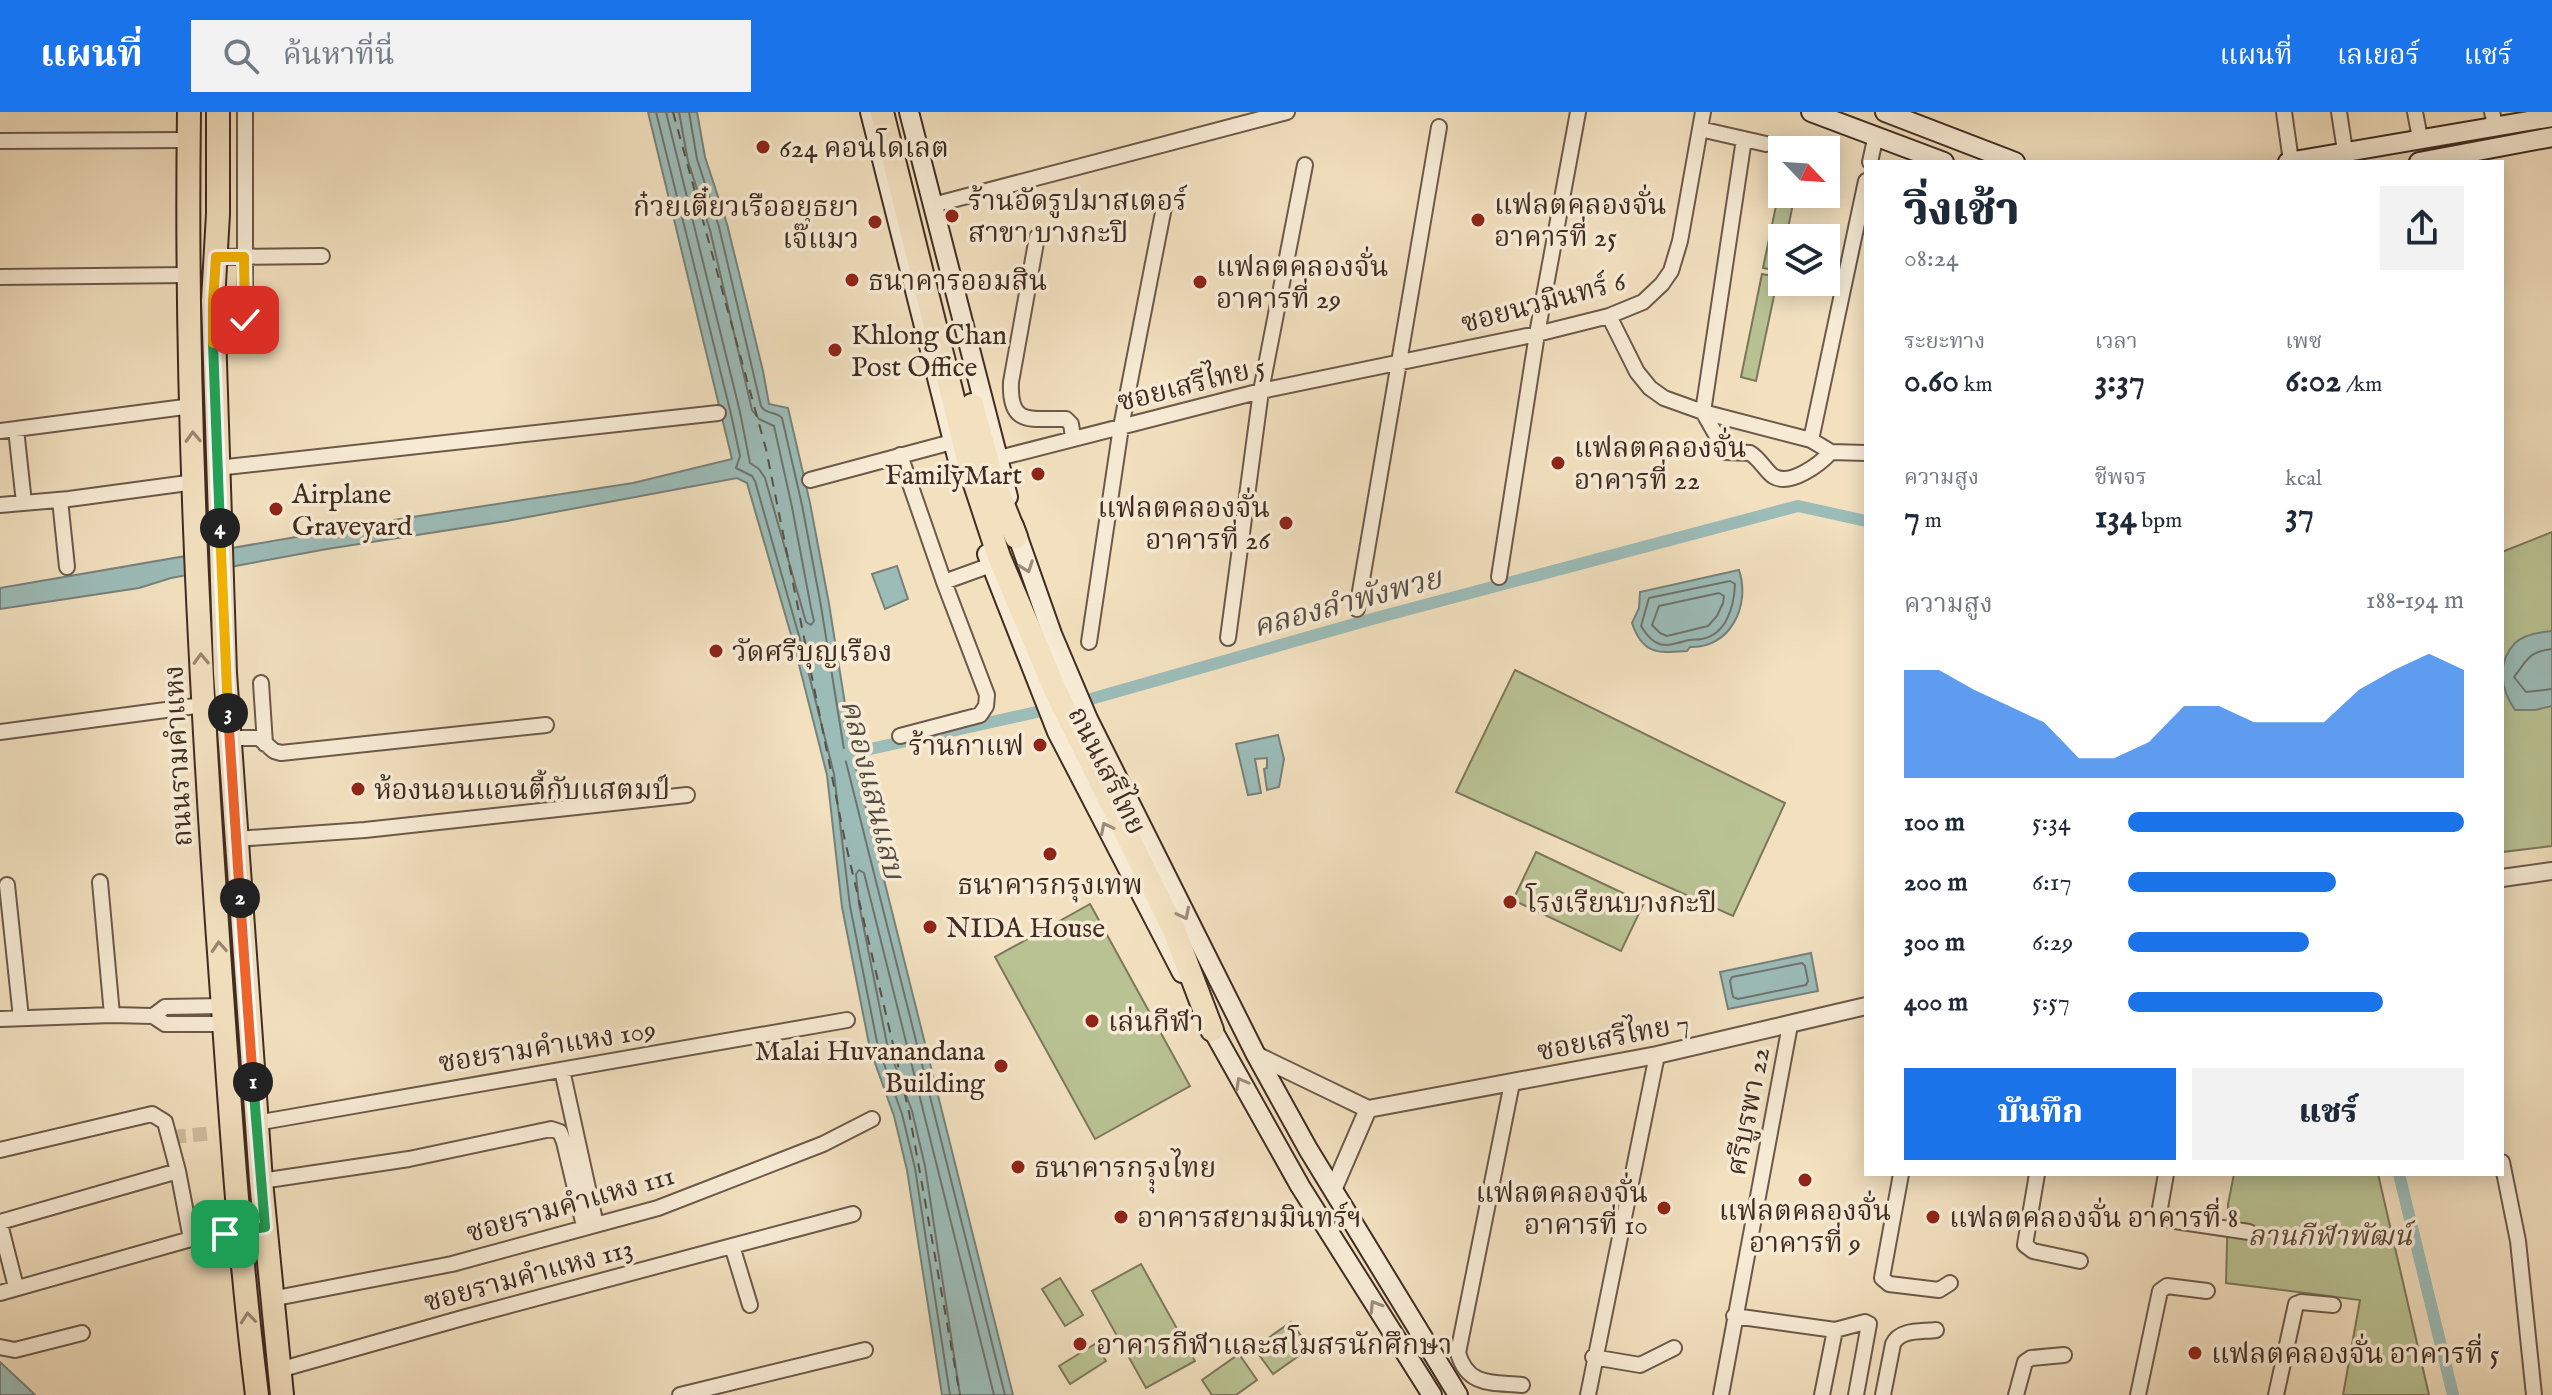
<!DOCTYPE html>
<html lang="th">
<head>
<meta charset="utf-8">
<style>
  :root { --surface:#fff; --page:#f2f2f3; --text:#1f2937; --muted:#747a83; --accent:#1a73e8 }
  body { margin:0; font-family:"IM FELL English","Noto Serif Thai",serif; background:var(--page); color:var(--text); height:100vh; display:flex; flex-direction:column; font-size:30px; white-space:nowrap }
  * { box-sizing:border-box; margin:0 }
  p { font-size:26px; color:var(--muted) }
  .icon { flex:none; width:44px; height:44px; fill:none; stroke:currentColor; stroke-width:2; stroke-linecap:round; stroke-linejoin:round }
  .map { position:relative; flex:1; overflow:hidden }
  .details { position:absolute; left:1864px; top:48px; width:640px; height:1016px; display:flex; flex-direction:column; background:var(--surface); border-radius:0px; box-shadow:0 4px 20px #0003 }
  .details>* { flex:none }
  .needle { width:52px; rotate:115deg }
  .fabs { position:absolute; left:1768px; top:24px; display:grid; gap:16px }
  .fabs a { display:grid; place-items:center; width:72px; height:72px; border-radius:0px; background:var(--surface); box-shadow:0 4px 20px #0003; font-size:40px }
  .pin { position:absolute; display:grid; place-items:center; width:68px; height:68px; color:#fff; margin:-34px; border-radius:16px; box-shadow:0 4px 12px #0006 }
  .km { position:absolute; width:40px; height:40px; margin:-20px; border-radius:50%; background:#222; color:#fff; font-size:22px; line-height:40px; text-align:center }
  .round { display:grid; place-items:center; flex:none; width:84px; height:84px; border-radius:0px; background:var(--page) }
  .headline { display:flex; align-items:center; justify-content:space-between; height:136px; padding:0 40px }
  h1 { font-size:44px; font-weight:800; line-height:60px }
  .metrics { display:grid; grid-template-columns:repeat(3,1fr); gap:12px; height:136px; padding:8px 40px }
  .metrics div { display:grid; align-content:center }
  .metrics b { font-size:34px; font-weight:800 }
  .metrics small { font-size:22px; font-weight:400 }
  .metrics p { font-size:22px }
  .chart { height:224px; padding:16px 40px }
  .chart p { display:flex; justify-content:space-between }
  .chart svg { width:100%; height:144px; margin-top:8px; fill:var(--accent); opacity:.7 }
  .primary-button { display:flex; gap:16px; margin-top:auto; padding:16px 40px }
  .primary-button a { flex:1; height:92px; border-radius:0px; background:var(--accent); color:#fff; font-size:32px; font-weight:800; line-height:92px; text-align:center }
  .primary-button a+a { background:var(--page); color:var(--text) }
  ul { padding:0 40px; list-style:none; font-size:26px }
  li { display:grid; grid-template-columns:128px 96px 1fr; align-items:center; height:60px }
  li i { height:20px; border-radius:10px; background:var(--accent) }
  header { display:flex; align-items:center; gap:48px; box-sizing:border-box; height:112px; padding:0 40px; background:var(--accent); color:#fff }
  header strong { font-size:38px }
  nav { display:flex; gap:44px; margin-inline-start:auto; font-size:28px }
  .search { width:560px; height:72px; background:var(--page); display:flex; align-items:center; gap:20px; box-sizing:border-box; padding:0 28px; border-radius:0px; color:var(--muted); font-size:30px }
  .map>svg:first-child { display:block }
  .green { fill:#b9c293; stroke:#7c775b; stroke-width:2 }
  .water { fill:#9cbcb8; stroke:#77827c; stroke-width:2 }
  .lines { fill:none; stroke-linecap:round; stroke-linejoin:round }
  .shore { stroke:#6e746e; stroke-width:2 }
  .canal { stroke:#9cbcb8; stroke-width:12 }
  .ferry { stroke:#575048; stroke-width:2; stroke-dasharray:10 8; stroke-linecap:butt }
  .minor-tunnel { stroke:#cebca0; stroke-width:14; stroke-dasharray:14 7; stroke-linecap:butt }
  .minor-casing { stroke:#6c594a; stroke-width:18 }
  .tertiary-casing { stroke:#6c594a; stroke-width:20 }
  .secondary-casing { stroke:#402c23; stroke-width:22 }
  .primary-casing { stroke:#402c23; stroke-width:26 }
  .minor { stroke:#f7ebd5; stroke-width:14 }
  .tertiary { stroke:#f7ebd5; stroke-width:16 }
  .secondary { stroke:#f7ebd5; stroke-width:18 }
  .primary { stroke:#f2e0bf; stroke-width:22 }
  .oneway { stroke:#998671 }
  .oneway2 { stroke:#9c8c7c }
  .split-1-casing { stroke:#fff; stroke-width:16 }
  .split-2-casing { stroke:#fff; stroke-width:16 }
  .split-3-casing { stroke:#fff; stroke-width:16 }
  .split-4-casing { stroke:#fff; stroke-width:16 }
  .split-5-casing { stroke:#fff; stroke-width:16 }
  .split-6-casing { stroke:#fff; stroke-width:16 }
  .split-1 { stroke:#22a559; stroke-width:10 }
  .split-2 { stroke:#f0652b; stroke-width:10 }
  .split-3 { stroke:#f0652b; stroke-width:10 }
  .split-4 { stroke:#f5b400; stroke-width:10 }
  .split-5 { stroke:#22a559; stroke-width:10 }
  .split-6 { stroke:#f5b400; stroke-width:10 }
  .poi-dot { fill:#8f2418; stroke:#f7ebd5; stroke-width:3 }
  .labels { text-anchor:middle; stroke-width:7; stroke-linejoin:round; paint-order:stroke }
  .poi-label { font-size:28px; fill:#402c23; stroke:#f7ebd5; text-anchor:start }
  .street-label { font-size:28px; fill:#402c23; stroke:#f7ebd5 }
  .park-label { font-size:28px; font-style:italic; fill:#584a39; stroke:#f7ebd5 }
  .water-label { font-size:30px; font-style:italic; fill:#575048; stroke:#f7ebd5 }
</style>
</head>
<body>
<header>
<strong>แผนที่</strong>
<div class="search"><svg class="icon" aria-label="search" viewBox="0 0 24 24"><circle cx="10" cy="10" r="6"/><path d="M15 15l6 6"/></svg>ค้นหาที่นี่</div>
<nav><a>แผนที่</a><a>เลเยอร์</a><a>แชร์</a></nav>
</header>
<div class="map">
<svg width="2552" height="1283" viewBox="0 0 2552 1283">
  <rect width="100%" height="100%" fill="#f2e0bf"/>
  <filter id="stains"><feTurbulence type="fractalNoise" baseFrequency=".0025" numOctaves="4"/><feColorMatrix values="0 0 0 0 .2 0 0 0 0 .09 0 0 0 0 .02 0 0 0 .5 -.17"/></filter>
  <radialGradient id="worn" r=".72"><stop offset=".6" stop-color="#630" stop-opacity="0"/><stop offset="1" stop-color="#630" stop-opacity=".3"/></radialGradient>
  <!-- green -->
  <path class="green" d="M1782 65V82H1795L1786 126H1782L1779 159 1763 156Z
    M1762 162 1778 165 1756 269 1741 265Z
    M2552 420V734L2502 740V440Z
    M1515 558 1785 691 1733 804 1456 680Z
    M1536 740 1644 791 1621 839 1513 788Z
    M1090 792 1190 974 1095 1027 995 845Z
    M2234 1062H2378L2429 1283H2343L2360 1188 2226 1171 2228 1092Z
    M1141 1152 1195 1249 1146 1276 1092 1179Z
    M1060 1166 1083 1203 1065 1214 1042 1177Z
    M1291 1210 1310 1236 1273 1262 1254 1236Z
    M1095 1232 1106 1249 1070 1272 1059 1254Z
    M1239 1242 1257 1268 1236 1283H1212L1202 1268Z"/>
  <!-- water -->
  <path class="water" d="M648 0H697L705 45 727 112 763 259 769 292 788 296 810 391 829 492 854 648 1013 1283H942L907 1058 894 1004 870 937 842 795 827 663 794 533 747 371 737 366 507 409 327 437 171 466 139 476 0 497V476L406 406 633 371 732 347Z
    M897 454 908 487 885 497 872 462Z
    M1739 458C1751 493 1730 537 1690 535L1687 539C1660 541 1643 544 1632 511L1639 496 1640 480Z
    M2552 519V594L2535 598H2515C2501 578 2496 551 2515 531 2524 522 2540 520 2552 519Z
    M1278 623 1284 647 1279 675 1267 678 1264 657 1267 656V646L1255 647 1261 681 1248 683 1236 632Z
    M1811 841 1818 879 1728 897 1720 860Z
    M0 1250 31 1279 35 1283H0Z"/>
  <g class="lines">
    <!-- shore -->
    <path class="shore" d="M656 0 731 302 740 344 736 356 752 364 755 369 801 531 834 662 850 794 878 935 902 1002 915 1056 950 1283
      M666 0 740 300 750 351 759 357 765 366 806 510 811 513 814 509 811 496 792 395 774 314 759 307 752 298 710 118 688 49 679 0
      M689 0 697 47 719 115 761 294C766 303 776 299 782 306L802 393 821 494 846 650 1005 1283
      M1730 469 1735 472C1734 494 1727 522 1702 527 1697 528 1693 527 1689 528 1666 534 1656 539 1641 514L1649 486Z
      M1719 481 1724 484 1723 491 1717 504 1708 514 1667 524 1660 521 1652 513 1659 494Z
      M2552 537C2528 540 2528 547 2514 565L2526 580 2552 577
      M1802 851 1805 854 1808 869 1806 873 1738 887 1733 885 1730 869 1732 865Z
      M960 1283 925 1054 912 999 887 932 859 792 856 762 859 758 864 761 994 1283"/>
    <!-- canal -->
    <path class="canal" d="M1073 592 1372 507 1798 394 1866 409
      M839 644 1055 596
      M2399 1062 2453 1283"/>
    <!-- ferry -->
    <path class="ferry" d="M673 0 766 337 845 729 909 1000 960 1283"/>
    <!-- minor-tunnel -->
    <path class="minor-tunnel" d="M172 1025 214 1021"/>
    <!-- minor casing -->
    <g class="minor-casing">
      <path id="minor" d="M2284 0 2291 49
        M2339 0 2345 39
        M2415 0 2420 26
        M2492 0 2496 16
        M1700 17 1766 32
        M1744 27 1703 300 1726 340 1750 341C1760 347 1765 358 1773 364 1790 375 1820 352 1831 340
        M0 29 188 28
        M1870 50 1876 23
        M933 93 1287 0
        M1037 125 1011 270C1009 315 1031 306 1066 307L1071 312 1073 325
        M216 145 322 144
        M0 165 188 163
        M1609 204 1637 260 1650 276 1664 286 1703 300 1811 328 1831 340 1866 341
        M245 208V0
        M16 317 24 391
        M0 319 192 294
        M1811 328 1866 69
        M900 343 944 470 987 583 986 594 980 603 900 624
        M999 346 1261 279 1537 222 1609 204 1643 190 1662 172 1671 159 1680 129 1703 0
        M217 356 718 301
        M810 368 952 330
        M60 388 67 455
        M0 393 69 387 195 370
        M1499 465 1537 222 1578 0
        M944 470 991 453
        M1357 497 1439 15
        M1228 526 1261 279 1305 53
        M1089 530 1121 315 1165 90
        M261 571 265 632
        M0 620 203 593
        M229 626H259L274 639 281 641 546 613
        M236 727 365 718 687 683
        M100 770 112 903
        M7 773 21 906
        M153 904 165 895 223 894
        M0 907 112 903 153 904 165 912H224
        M562 958 596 1113
        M1512 971 1458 1241C1468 1275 1492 1270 1522 1273
        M256 1011 847 908
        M0 1038 152 1002 165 1010 178 1059 0 1110
        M2502 1050 2518 1129 2534 1283
        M178 1059 191 1127
        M1901 1062 1882 1166 1889 1172 1939 1178 1950 1171
        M2037 1062 2025 1133 2033 1139 2080 1149
        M2166 1062 2160 1096 2161 1104 2168 1108 2249 1120
        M261 1069 409 1047 551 1017 560 1020 564 1030 583 1110
        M0 1112 16 1175
        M732 1134 853 1102
        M0 1181 191 1127 265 1115
        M271 1187 452 1152 658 1096 823 1032 872 1007
        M1734 1204 1835 1218 1865 1210 1869 1212 1856 1283
        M0 1235 15 1238 82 1221
        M1593 1245 1640 1253 1674 1236
        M279 1258 466 1205 732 1134 750 1193
        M680 1283 865 1238
        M1588 1283 1657 943
        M1721 1283 1790 913
        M1822 1283 1835 1218
        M1883 1283 1893 1232C1900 1217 1921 1220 1936 1218
        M2016 1283 2025 1250 2031 1246 2064 1243
        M2138 1283 2160 1179 2167 1174 2207 1179
        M2276 1283 2296 1192 2301 1190 2333 1193"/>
    </g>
    <!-- tertiary casing -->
    <g class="tertiary-casing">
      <path id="tertiary" d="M2502 766 2552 759
        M1256 943 1368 997
        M1333 1078 1368 997 1657 943 1866 894"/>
    </g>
    <!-- secondary casing -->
    <g class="secondary-casing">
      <path id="secondary" d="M870 0 957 345
        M909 0 1008 385
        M1811 0 1944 50
        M1885 0 2015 50
        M2288 50 2552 5
        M2419 50 2552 25
        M1014 414 1052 522 1088 607 1256 943 1308 1037 1458 1283
        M987 442 1057 620 1182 861
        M1207 908 1300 1074 1432 1283"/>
    </g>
    <!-- primary casing -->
    <g class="primary-casing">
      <path id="primary" d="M189 0C185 275 199 551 218 826 229 979 238 1131 257 1283
        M218 0V102L213 189 225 561 261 1069 282 1283
        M882 0 972 363 999 445 1056 580 1174 818 1212 918
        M972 293 992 365 1016 425"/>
    </g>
    <!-- minor -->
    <use href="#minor" class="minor"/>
    <!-- tertiary -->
    <use href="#tertiary" class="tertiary"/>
    <!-- secondary -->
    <use href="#secondary" class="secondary"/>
    <!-- primary -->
    <use href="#primary" class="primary"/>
  </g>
  <!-- one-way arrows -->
  <defs><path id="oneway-chevron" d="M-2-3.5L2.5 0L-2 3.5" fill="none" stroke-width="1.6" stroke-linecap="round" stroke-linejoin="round" transform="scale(2)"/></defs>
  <g class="oneway">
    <use href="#oneway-chevron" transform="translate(193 325) rotate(-92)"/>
    <use href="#oneway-chevron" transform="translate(201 547) rotate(-92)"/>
    <use href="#oneway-chevron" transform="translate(219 835) rotate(-94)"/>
    <use href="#oneway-chevron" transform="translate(248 1206) rotate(-96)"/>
  </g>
  <g class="oneway2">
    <use href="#oneway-chevron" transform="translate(1027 455) rotate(70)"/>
    <use href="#oneway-chevron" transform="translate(1106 716) rotate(-117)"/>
    <use href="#oneway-chevron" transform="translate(1184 802) rotate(63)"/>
    <use href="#oneway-chevron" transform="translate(1241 971) rotate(-119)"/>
    <use href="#oneway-chevron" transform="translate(1375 1194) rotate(-122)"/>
  </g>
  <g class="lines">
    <!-- split-1 casing -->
    <g class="split-1-casing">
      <path id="split-1" d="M225 1122 265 1115 253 970"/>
    </g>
    <!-- split-2 casing -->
    <g class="split-2-casing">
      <path id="split-2" d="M240 786 253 970"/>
    </g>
    <!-- split-3 casing -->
    <g class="split-3-casing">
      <path id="split-3" d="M228 601 240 786"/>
    </g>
    <!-- split-4 casing -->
    <g class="split-4-casing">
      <path id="split-4" d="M220 416 228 601"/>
    </g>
    <!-- split-5 casing -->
    <g class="split-5-casing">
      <path id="split-5" d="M213 231 220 416"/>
    </g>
    <!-- split-6 casing -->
    <g class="split-6-casing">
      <path id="split-6" d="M213 231V189L216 145H244L245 208"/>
    </g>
    <!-- split-1 -->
    <use href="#split-1" class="split-1"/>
    <!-- split-2 -->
    <use href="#split-2" class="split-2"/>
    <!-- split-3 -->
    <use href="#split-3" class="split-3"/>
    <!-- split-4 -->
    <use href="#split-4" class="split-4"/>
    <!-- split-5 -->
    <use href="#split-5" class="split-5"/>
    <!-- split-6 -->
    <use href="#split-6" class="split-6"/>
  </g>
  <!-- markers -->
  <g class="poi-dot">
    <circle cx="763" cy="35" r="8"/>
    <circle cx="952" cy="104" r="8"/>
    <circle cx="1478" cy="108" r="8"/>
    <circle cx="875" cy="110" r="8"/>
    <circle cx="852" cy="168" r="8"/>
    <circle cx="1200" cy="170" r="8"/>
    <circle cx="835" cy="238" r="8"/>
    <circle cx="1558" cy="351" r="8"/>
    <circle cx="1038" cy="362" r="8"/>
    <circle cx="276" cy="397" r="8"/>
    <circle cx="1286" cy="411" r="8"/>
    <circle cx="716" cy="539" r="8"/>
    <circle cx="1040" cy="633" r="8"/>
    <circle cx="358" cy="677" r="8"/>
    <circle cx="1050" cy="742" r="8"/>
    <circle cx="1510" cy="790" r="8"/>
    <circle cx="930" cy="815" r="8"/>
    <circle cx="1092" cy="909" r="8"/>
    <circle cx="1001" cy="954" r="8"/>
    <circle cx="1018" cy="1055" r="8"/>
    <circle cx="1805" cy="1068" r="8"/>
    <circle cx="1664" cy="1096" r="8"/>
    <circle cx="1121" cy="1105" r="8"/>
    <circle cx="1933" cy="1105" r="8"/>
    <circle cx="1080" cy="1232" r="8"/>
    <circle cx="2195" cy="1241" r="8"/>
  </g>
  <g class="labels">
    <!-- poi labels -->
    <g class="poi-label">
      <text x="779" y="45">624 คอนโดเลต</text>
      <text x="968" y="98">ร้านอัดรูปมาสเตอร์<tspan x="968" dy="32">สาขา บางกะปิ</tspan></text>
      <text x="1494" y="102">แฟลตคลองจั่น<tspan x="1494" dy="32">อาคารที่ 25</tspan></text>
      <text x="859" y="104" text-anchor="end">ก๋วยเตี๋ยวเรืออยุธยา<tspan x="859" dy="32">เจ๊แมว</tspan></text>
      <text x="1216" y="164">แฟลตคลองจั่น<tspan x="1216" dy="32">อาคารที่ 29</tspan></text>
      <text x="868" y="178">ธนาคารออมสิน</text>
      <text x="851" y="232">Khlong Chan<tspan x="851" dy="32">Post Office</tspan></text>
      <text x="1574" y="345">แฟลตคลองจั่น<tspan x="1574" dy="32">อาคารที่ 22</tspan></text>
      <text x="1022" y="372" text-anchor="end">FamilyMart</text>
      <text x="292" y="391">Airplane<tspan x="292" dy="32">Graveyard</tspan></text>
      <text x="1270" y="405" text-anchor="end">แฟลตคลองจั่น<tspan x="1270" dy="32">อาคารที่ 26</tspan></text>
      <text x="732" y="549">วัดศรีบุญเรือง</text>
      <text x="1024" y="643" text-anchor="end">ร้านกาแฟ</text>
      <text x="374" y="687">ห้องนอนแอนตี้กับแสตมป์</text>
      <text x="1050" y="782" text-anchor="middle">ธนาคารกรุงเทพ</text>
      <text x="1526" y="800">โรงเรียนบางกะปิ</text>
      <text x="946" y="825">NIDA House</text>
      <text x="1108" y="919">เล่นกีฬา</text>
      <text x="985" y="948" text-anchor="end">Malai Huvanandana<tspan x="985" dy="32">Building</tspan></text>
      <text x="1034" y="1065">ธนาคารกรุุงไทย</text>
      <text x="1648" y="1090" text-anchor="end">แฟลตคลองจั่น<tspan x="1648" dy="32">อาคารที่ 10</tspan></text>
      <text x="1805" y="1108" text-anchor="middle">แฟลตคลองจั่น<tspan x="1805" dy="32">อาคารที่ 9</tspan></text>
      <text x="1137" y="1115">อาคารสยามมินทร์ฯ</text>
      <text x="1949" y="1115">แฟลตคลองจั่น อาคารที่ 8</text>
      <text x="1096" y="1242">อาคารกีฬาและสโมสรนักศึกษา</text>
      <text x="2211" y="1251">แฟลตคลองจั่น อาคารที่ 5</text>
    </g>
    <!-- street labels -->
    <g class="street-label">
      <text transform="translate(1543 189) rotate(-15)" y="10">ซอยนวมินทร์ 6</text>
      <text transform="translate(1191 271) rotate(-14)" y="10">ซอยเสรีไทย 5</text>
      <text transform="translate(177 644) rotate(-93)" y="10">ถนนรามคำแหง</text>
      <text transform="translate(1108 658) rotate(63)" y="10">ถนนเสรีไทย</text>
      <text transform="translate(1613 924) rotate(-11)" y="10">ซอยเสรีไทย 7</text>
      <text transform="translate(547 933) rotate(-9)" y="10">ซอยรามคำแหง 109</text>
      <text transform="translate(1747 999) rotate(-79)" y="10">ศรีบูรพา 22</text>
      <text transform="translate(570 1091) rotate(-16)" y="10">ซอยรามคำแหง 111</text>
      <text transform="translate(528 1162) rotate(-15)" y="10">ซอยรามคำแหง 113</text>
    </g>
    <!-- park labels -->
    <g class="park-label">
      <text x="2330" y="1133">ลานกีฬาพัฒน์</text>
    </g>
    <!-- water labels -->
    <g class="water-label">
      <text transform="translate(1347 490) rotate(-15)" y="10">คลองลำพังพวย</text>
      <text transform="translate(873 677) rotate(76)" y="10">คลองแสนแสบ</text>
    </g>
  </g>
  <rect width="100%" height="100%" filter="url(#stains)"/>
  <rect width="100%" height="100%" fill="url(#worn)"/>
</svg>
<div class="fabs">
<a><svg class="needle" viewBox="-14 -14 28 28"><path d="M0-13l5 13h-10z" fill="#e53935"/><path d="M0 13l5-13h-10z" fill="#747a83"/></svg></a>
<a><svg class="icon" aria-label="layers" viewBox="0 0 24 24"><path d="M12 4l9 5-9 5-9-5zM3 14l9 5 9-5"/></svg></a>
</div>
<div class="pin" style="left:225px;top:1122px;background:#1e9e55"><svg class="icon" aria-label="arrive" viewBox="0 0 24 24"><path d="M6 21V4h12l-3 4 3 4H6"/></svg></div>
<div class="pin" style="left:245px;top:208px;background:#d93025"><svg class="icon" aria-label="check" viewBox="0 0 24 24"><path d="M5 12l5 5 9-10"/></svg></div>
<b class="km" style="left:253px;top:970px">1</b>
<b class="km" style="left:240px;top:786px">2</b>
<b class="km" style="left:228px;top:601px">3</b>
<b class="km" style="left:220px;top:416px">4</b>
<section class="details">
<div class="headline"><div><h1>วิ่งเช้า</h1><p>08:24</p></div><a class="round"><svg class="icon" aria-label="share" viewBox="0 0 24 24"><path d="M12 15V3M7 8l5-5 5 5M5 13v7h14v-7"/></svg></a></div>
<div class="metrics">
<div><p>ระยะทาง</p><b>0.60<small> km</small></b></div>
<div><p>เวลา</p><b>3:37</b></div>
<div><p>เพซ</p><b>6:02<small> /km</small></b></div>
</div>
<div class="metrics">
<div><p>ความสูง</p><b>7<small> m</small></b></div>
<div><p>ชีพจร</p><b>134<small> bpm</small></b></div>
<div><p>kcal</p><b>37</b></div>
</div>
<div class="chart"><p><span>ความสูง</span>188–194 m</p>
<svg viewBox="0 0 160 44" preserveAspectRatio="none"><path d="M0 44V11L10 11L20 17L30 22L40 27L50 38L60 38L70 33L80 22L90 22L100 27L110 27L120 27L130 17L140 11L150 6L160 11V44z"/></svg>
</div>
<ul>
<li><b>100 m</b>5:34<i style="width:100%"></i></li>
<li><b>200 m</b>6:17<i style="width:62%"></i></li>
<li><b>300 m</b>6:29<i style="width:54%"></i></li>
<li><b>400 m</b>5:57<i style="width:76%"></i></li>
</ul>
<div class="primary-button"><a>บันทึก</a><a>แชร์</a></div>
</section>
</div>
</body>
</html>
